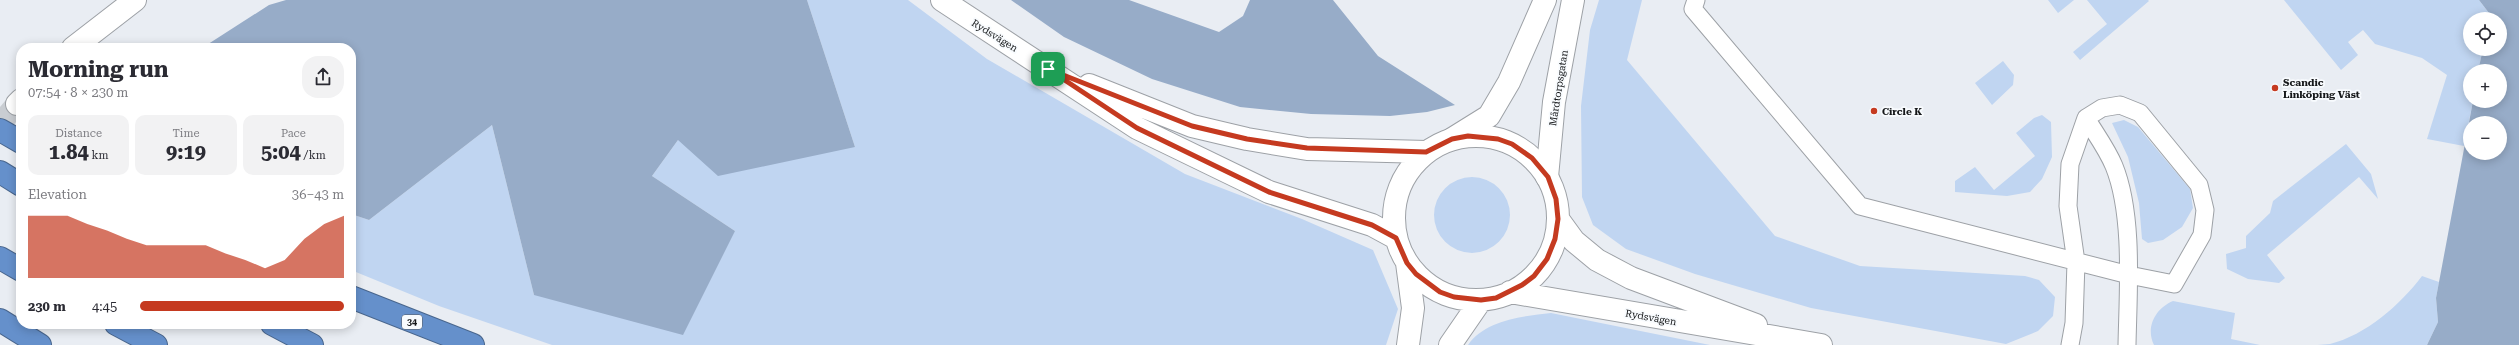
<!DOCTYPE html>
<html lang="en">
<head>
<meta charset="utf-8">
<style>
  :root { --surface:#fff; --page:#f2f2f3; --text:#2b2b33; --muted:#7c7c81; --accent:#c53a20 }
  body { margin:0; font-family:"Roboto Serif",serif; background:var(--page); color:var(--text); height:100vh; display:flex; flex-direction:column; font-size:15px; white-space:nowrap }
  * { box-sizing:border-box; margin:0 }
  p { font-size:13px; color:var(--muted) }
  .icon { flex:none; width:22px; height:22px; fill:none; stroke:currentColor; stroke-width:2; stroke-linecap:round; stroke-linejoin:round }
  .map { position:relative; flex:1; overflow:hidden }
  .drawer { position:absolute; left:16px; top:43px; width:340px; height:286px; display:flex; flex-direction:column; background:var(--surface); border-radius:16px; box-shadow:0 2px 10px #0003 }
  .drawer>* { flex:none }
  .controls { position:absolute; left:2463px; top:12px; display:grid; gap:8px }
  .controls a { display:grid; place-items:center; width:44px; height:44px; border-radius:50%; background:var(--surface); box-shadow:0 2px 10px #0003; font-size:20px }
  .pin { position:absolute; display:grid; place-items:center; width:34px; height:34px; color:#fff; margin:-17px; border-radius:8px; box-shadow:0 2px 6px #0006 }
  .round { display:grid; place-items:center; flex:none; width:42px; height:42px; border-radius:16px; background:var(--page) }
  .overview { display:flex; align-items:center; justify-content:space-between; height:68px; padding:0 12px }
  h1 { font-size:22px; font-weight:700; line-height:30px }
  .metrics { display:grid; grid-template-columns:repeat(3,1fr); gap:6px; height:68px; padding:4px 12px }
  .metrics div { display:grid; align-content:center; border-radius:10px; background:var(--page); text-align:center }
  .metrics b { font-size:20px; font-weight:700 }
  .metrics small { font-size:11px; font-weight:400 }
  .metrics p { font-size:11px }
  .chart { height:112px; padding:8px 12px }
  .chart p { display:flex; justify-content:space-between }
  .chart svg { width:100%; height:72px; margin-top:4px; fill:var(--accent); opacity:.7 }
  ul { padding:0 12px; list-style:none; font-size:13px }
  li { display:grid; grid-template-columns:64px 48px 1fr; align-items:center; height:30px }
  li i { height:10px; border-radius:5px; background:var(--accent) }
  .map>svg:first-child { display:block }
  .green { fill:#c0d5f1 }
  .forest { fill:#97acc8; fill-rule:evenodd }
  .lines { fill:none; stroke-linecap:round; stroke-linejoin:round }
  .tertiary-tunnel { stroke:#c9cdd2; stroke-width:22; stroke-dasharray:22 11; stroke-linecap:butt }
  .service-casing { stroke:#9da1a6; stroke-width:19 }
  .minor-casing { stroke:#9da1a6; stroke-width:24 }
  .tertiary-casing { stroke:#9da1a6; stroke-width:24 }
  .motorway-casing { stroke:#49668d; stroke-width:24 }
  .service { stroke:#fff; stroke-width:17 }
  .minor { stroke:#fff; stroke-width:22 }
  .tertiary { stroke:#fff; stroke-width:22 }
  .motorway { stroke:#6590cb; stroke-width:22 }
  .route-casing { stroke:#fff; stroke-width:8 }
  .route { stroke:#c53a20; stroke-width:5 }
  .poi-dot { fill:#c53a20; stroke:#f8fbfe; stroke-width:1.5 }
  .labels { text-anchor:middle; stroke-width:3.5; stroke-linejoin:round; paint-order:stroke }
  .shield { fill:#f8fbfe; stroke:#595b5e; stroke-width:1 }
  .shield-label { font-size:9px; font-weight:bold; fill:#151719 }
  .street-label { font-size:10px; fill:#151719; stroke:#f8fbfe }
  .poi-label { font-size:10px; font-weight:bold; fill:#151719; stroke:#f8fbfe; text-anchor:start }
</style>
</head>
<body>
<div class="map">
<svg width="2519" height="345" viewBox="0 0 2519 345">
  <rect width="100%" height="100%" fill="#e9edf3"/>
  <!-- green -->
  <path class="green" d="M807 0H908L987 59 1185 174 1302 219 1373 250 1398 309 1386 345H552L439 306 351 270V214L369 220 492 125 534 295 735 231 652 176 678 140 855 147Z
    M1599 0H1642L1627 60 1775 236 1860 266 2025 276 2039 280 2055 297 2053 316 2038 331 2006 344 1811 308 1695 274 1626 249 1593 225 1582 197 1581 106 1590 30Z
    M2048 0H2074L2058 13Z
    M2087 0H2148L2149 1 2080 60 2073 52 2107 24Z
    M2284 0H2479L2489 13 2488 19H2470V49H2483L2478 71H2470V101H2473L2464 146 2427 139 2447 75 2422 58 2375 44 2363 30 2348 42 2358 55 2341 70Z
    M2003 61 2014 75 2013 85 1992 105 1975 83Z
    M2042 115 2051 122 2052 157 2042 179 2030 192 2007 196 1955 192V181L1975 167 1994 190 2035 156 2016 133 2034 118Z
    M2124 120 2138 127 2190 189 2193 208 2182 227 2163 240 2148 243 2142 239 2139 203 2128 157 2112 123Z
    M2346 144 2371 174 2378 199 2359 177 2267 255 2285 278 2279 283 2248 279 2227 269 2226 254 2246 248V236L2270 213 2273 201Z
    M1434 215a38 38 0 1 1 76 0a38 38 0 1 1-76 0Z
    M2422 276 2439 282 2436 298 2438 322 2427 345H2305C2313 345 2322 345 2330 344 2366 335 2400 305 2422 276Z
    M2173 301 2235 313 2231 339 2260 345H2154C2145 327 2156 308 2173 301Z
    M1551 313 1710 345H1468C1485 320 1523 316 1551 313Z"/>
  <!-- forest -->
  <path class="forest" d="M286 0H807L855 147 718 176 678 140 652 176 735 231 683 335 534 295 492 125 369 220 351 214V48H202L269 5Z
    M1011 0H1129L1219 32 1243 16 1250 0H1333L1378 56 1455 105 1427 112 1390 116 1311 114 1240 107 1152 79 1064 37Z
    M2479 0H2519V345H2427L2438 322 2436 298 2473 101H2500V71H2478L2483 49H2500V19H2488L2489 13ZM2470 123H2500V153H2470Z"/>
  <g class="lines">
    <!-- tertiary-tunnel -->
    <path class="tertiary-tunnel" d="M0 124 17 104"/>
    <!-- service casing -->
    <g class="service-casing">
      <path id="service" d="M1696 0 1693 9 1860 206 2129 275 2174 284 2202 235 2205 210 2199 185 2140 113 2120 105 2102 108 2086 118 2070 164 2068 206 2076 262 2074 323 2070 345
        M2086 118C2095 133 2107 149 2114 166 2134 215 2128 292 2127 345"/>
    </g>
    <!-- minor casing -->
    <g class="minor-casing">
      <path id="minor" d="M1452 139 1489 116 1509 82 1545 0
        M1547 177 1554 102 1573 0"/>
    </g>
    <!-- tertiary casing -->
    <g class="tertiary-casing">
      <path id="tertiary" d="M942 0 1137 128 1269 192 1372 225 1396 238
        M73 48 135 0
        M1089 85 1192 126 1247 139 1307 149 1427 152
        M17 104 21 100
        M1394 218a82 82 0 1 1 164 0a82 82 0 1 1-164 0Z
        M1558 219 1574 241 1597 260 1631 278 1756 325
        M1407 263 1413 308 1408 345
        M1510 292 1821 345
        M1450 345 1481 300"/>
    </g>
    <!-- motorway casing -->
    <g class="motorway-casing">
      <path id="motorway" d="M0 130 21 142
        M0 172 21 185
        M0 258 21 270
        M351 297 473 345
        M0 320 40 345
        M116 324 156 345
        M272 324 312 345"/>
    </g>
    <!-- service -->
    <use href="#service" class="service"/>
    <!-- minor -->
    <use href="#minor" class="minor"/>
    <!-- tertiary -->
    <use href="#tertiary" class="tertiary"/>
    <!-- motorway -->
    <use href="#motorway" class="motorway"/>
  </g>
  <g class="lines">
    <!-- route casing -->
    <g class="route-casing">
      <path id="route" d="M1048 69 1192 126 1247 139 1307 148 1426 152 1452 139 1468 136 1498 139 1512 144 1532 158 1548 177 1556 199 1558 219 1555 239 1547 259 1534 276 1522 285 1496 298 1481 300 1454 297 1440 292 1416 274 1407 263 1396 238 1372 225 1269 192 1137 128Z"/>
    </g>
    <!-- route -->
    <use href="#route" class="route"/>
  </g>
  <!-- markers -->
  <g class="poi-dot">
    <circle cx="2275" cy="88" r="4"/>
    <circle cx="1874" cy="111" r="4"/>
  </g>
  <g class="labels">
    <!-- shield labels -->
    <rect class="shield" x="402" y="315" width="20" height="14" rx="3"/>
    <g class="shield-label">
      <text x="412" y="325">34</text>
    </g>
    <!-- street labels -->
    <g class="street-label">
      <text transform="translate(995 35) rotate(32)" y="4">Rydsvägen</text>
      <text transform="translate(1558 88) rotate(-81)" y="4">Mårdtorpsgatan</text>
      <text transform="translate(1651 317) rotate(10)" y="4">Rydsvägen</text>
    </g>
    <!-- poi labels -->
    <g class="poi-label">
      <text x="2283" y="86">Scandic<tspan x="2283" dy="12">Linköping Väst</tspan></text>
      <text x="1882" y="115">Circle K</text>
    </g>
  </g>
</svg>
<div class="controls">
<a><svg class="icon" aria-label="locate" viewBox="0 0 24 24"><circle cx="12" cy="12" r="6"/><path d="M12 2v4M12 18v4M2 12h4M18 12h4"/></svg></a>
<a>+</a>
<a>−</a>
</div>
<div class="pin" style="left:1048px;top:69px;background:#1e9e55"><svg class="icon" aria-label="arrive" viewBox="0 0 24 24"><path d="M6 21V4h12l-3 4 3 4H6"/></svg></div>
<section class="drawer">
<div class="overview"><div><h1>Morning run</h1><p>07:54 · 8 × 230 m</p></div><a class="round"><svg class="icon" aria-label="share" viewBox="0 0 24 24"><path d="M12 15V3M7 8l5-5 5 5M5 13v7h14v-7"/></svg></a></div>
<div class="metrics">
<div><p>Distance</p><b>1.84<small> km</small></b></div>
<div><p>Time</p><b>9:19</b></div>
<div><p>Pace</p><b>5:04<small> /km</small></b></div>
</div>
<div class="chart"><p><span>Elevation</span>36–43 m</p>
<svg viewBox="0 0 160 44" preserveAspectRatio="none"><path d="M0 44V6L10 6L20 6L30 11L40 15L50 20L60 24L70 24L80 24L90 24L100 29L110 33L120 38L130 33L140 20L150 11L160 6V44z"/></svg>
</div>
<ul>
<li><b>230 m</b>4:45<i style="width:100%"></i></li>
</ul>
</section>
</div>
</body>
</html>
